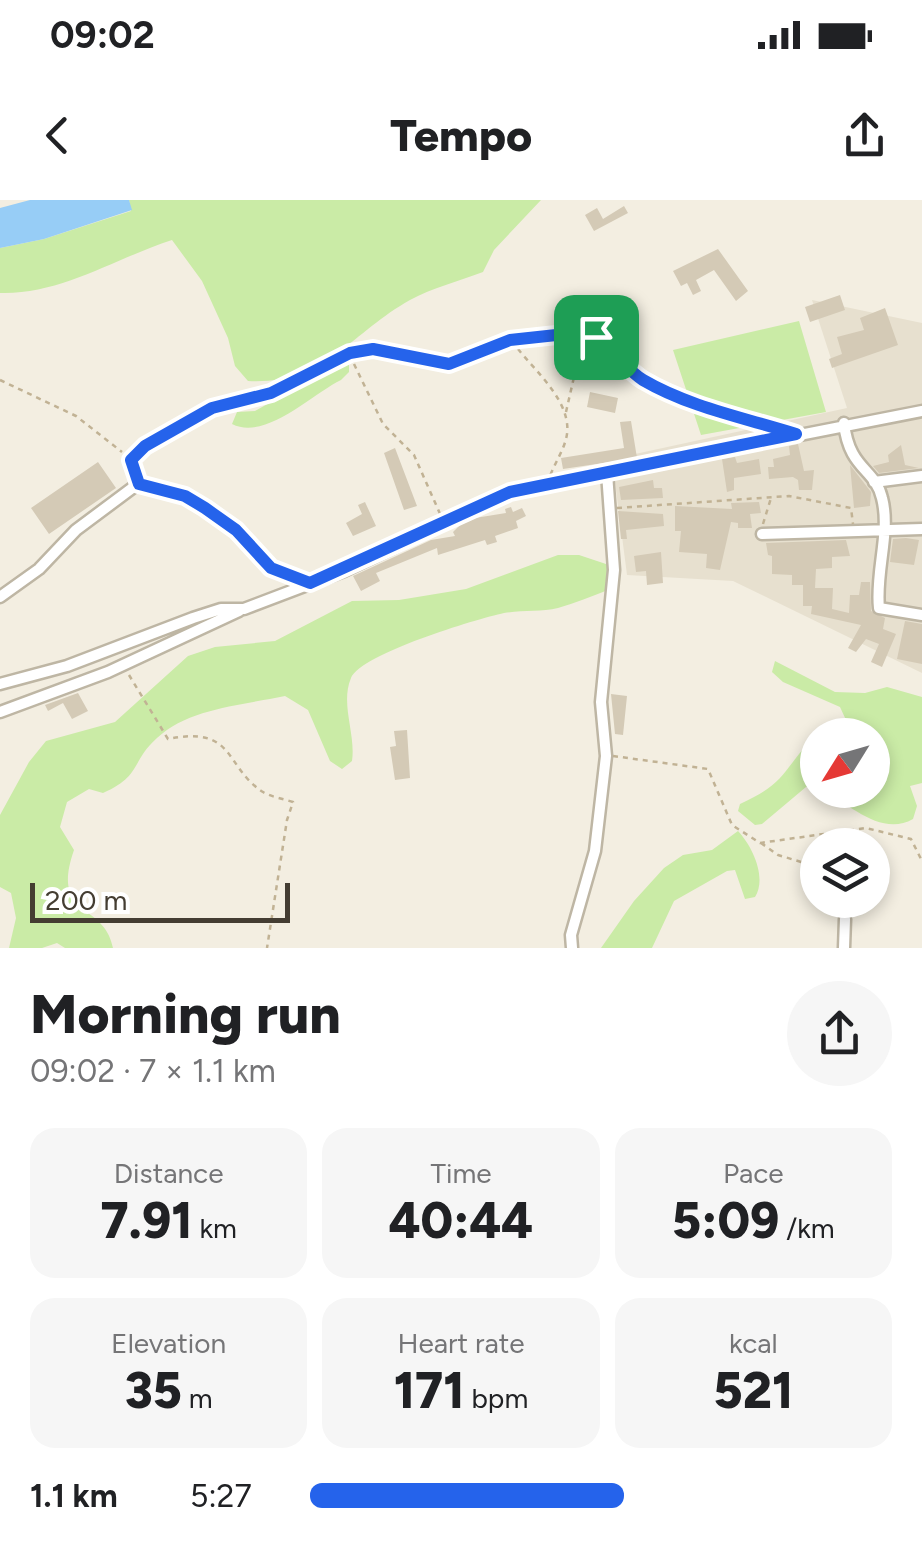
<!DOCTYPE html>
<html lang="en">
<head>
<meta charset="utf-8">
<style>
  :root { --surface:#fff; --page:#f6f6f6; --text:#202124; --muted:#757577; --accent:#2563eb }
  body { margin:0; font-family:Figtree,sans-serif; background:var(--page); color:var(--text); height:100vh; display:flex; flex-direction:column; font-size:38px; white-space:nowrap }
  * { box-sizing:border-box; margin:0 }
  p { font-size:32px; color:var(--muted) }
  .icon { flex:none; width:55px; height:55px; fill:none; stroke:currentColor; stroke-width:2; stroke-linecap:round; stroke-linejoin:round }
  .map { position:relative; height:748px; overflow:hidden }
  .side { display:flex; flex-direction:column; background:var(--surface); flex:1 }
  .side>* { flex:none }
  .needle { width:65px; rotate:233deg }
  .buttons { position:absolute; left:800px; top:518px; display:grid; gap:20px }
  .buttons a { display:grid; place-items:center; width:90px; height:90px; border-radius:50%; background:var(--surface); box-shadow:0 5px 15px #0003; font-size:50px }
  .scale { position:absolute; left:30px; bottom:25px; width:260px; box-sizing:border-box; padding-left:10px; border:5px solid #443d32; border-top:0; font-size:28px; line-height:35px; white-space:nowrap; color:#443d32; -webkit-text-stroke:8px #fff; paint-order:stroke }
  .pin { position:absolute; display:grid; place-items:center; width:85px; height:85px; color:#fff; margin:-42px; border-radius:20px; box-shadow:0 5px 15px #0006 }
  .round { display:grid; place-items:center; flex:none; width:105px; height:105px; border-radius:52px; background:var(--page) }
  .headline { display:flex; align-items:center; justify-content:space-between; height:170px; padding:0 30px }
  h1 { font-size:55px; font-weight:800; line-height:75px }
  .figures { display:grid; grid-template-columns:repeat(3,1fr); gap:15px; height:170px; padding:10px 30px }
  .figures div { display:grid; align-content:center; border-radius:25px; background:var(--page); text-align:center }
  .figures b { font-size:50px; font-weight:800 }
  .figures small { font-size:28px; font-weight:400 }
  .figures p { font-size:28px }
  ul { padding:0 30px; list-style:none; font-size:32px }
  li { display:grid; grid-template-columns:160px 120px 1fr; align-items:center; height:75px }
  li i { height:25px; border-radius:12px; background:var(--accent) }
  .status { display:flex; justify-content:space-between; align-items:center; height:70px; padding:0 50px; background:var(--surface); direction:ltr }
  .status svg { height:28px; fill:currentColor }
  header { display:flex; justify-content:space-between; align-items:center; height:130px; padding:0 30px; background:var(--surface); font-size:45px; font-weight:800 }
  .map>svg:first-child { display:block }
  .residential { fill:#e7e0cf }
  .green { fill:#caeba6 }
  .water { fill:#97cdf6 }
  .building { fill:#d4cab6 }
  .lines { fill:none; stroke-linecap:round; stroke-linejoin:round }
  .minor-casing { stroke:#beb6a4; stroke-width:15 }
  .path { stroke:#c1b294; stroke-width:2.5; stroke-dasharray:5 5; stroke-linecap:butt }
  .minor { stroke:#fff; stroke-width:10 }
  .route-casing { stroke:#fff; stroke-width:20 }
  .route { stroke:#2563eb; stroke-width:12 }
</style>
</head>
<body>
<div class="status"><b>09:02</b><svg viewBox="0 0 49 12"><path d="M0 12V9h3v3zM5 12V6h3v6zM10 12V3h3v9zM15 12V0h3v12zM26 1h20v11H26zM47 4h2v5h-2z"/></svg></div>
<header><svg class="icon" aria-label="back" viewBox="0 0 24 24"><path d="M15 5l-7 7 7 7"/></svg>Tempo<svg class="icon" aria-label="share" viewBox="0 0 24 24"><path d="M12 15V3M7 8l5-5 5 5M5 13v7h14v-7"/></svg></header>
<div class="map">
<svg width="922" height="748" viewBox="0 0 922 748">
  <rect width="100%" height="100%" fill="#f3eee1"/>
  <!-- residential -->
  <path class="residential" d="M812 100 922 123V473L733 381 627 375 612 259 847 208Z"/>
  <!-- green -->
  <path class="green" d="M129 0H541L494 50 483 72C459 81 432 88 410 100 351 133 324 185 248 181L235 166 228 138 202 81 172 40C116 58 60 95 0 93V48L44 39 131 11Z
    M799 121 826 212 701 235 673 150Z
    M344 161 349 165V172L341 180C312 194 266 241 232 224L237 212 255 211Z
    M558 355H579L609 365 608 390C592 396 575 403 558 408 541 412 522 410 504 413 476 419 361 454 351 478 340 504 356 534 352 561L342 569 330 561 308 510 285 496C243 505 189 508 157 538 131 561 142 576 103 593L89 589 67 602 60 627 74 650C50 719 104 701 113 748H65L57 743 42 748H9L16 718 11 693 0 687V615L29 562 46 541 115 522 188 456 215 447 275 441 352 401 399 400 466 389Z
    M775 461 835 492 865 493 887 487 922 497V583L910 586 917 606 913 619C882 637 850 605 823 590H872V535H845L846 520 840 507 783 482 772 472Z
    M817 541V587H806L762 624 755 625 738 611 740 604C784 584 781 574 809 542Z
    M738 631C753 647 767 678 755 697L745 699 735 670 727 671 674 701 652 748H601L634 701 664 668 683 655 712 650Z"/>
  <!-- water -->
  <path class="water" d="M30 0H129L132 10 44 39 0 48V8Z"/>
  <!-- building -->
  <path class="building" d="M624 6 628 13 594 31 585 15 597 8 603 19Z
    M718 49 748 91 736 101 714 70 696 80 701 91 693 95 687 83 681 86 673 71Z
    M840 95 845 110 810 122 805 107Z
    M885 108 898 145 832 168 829 159 842 154 837 137 864 130 860 118Z
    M590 192 618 198 615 213 587 207Z
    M631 221 637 258 563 269 561 258 624 248 620 222Z
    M798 244 804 271 814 270 812 290H799L798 280 793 277 769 279 768 267H774L773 259 790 255 789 246Z
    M901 245 905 265 919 268 879 273 873 266 889 262 888 255Z
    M395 248 417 306 404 310 384 253Z
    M735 257 737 263 759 259 761 274 734 278V290L727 292 722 259Z
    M98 262 116 288 49 334 31 308Z
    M850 265 871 292 870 306 854 308Z
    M653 280 654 288H662L663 298 621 300 619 287Z
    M365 302 376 326 353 336 346 323 362 314 358 305Z
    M759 302 761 313 750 314 752 328H738V323L731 322 720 370 706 368 707 354 679 352 681 331H675V306L732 309 731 303Z
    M511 307 513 312 522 308 526 316 516 321 518 328 495 336 497 342 487 345 485 340 438 355 437 348 376 373 380 381 361 391 353 376 431 340 455 336 453 332 460 325 475 318 506 313 505 309Z
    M618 311 663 314 664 326 626 330 627 339H621Z
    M906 338 919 340 914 365 890 362 893 339Z
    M846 340 850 356 832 357V368L816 369 815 388H833L832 409 849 413 850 395H859L861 382H870L871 411 885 418 883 429 896 434 882 467 871 462 879 444 866 439 856 452 848 448 861 425 811 414 812 406H803V385H792V375L772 374V356L768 355 766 343Z
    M661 352 663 383 647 385 646 371 636 372 634 356Z
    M905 421 922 424V464L897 459Z
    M78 493 88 511 72 519 63 503 48 511 45 505Z
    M611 494 627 496 623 535 615 534Z
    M407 530 410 578 395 580 390 547 396 546 394 531Z"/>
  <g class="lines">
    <!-- minor casing -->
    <g class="minor-casing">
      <path id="minor" d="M844 223C849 270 875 268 882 298 891 332 875 372 879 408L922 415
        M874 282 922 276
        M139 283 131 260 145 246 212 208 271 193 350 153 373 149 449 164 510 141 584 133C609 141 622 168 645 181 692 206 744 218 794 233
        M139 283 185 296 205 308 236 330 271 368 310 383
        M762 334 922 329
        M0 397 39 369 76 330 139 283
        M0 484 67 466 193 418 221 409H244L344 371 510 292 922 211
        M0 512 108 472 239 411
        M572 748 571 735 595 651 606 556 601 502 614 370 607 273
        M844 748 845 719"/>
    </g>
    <!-- path -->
    <path class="path" d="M518 149C537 173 575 205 566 239 563 251 555 263 550 276
      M354 164 383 224 414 255 441 316
      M0 180 76 216 122 252
      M566 212 582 142
      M617 308 789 296 851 308 853 324
      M763 324 771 298
      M129 475 168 539C236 525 224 567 263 592 271 597 284 599 293 602L287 620 267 748
      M613 556 708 569 732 625 760 643 866 628 911 639 922 661
      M761 643 778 655 818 667
      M833 700 840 712"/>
    <!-- minor -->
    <use href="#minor" class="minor"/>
  </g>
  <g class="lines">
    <!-- route casing -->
    <g class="route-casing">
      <path id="route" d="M575 133C604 132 620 166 643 180 689 207 745 218 796 234L510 292 310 383 271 368 236 330 205 308 185 296 139 284 131 260 145 246 212 208 271 193 350 153 373 149 449 164 510 140Z"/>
    </g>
    <!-- route -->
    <use href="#route" class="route"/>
  </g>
</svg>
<div class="buttons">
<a><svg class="needle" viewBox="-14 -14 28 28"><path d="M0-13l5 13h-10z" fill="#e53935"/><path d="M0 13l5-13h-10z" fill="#757577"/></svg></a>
<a><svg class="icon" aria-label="layers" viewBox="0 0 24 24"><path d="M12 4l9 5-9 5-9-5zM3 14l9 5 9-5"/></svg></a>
</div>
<div class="scale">200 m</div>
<div class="pin" style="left:596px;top:137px;background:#1e9e55"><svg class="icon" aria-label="arrive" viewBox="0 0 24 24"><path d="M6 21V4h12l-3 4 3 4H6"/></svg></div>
</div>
<section class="side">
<div class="headline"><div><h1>Morning run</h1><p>09:02 · 7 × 1.1 km</p></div><a class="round"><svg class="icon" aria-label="share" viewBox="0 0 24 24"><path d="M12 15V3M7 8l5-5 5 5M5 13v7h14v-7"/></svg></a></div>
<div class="figures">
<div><p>Distance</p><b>7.91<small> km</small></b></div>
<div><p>Time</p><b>40:44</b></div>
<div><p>Pace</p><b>5:09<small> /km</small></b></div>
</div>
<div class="figures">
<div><p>Elevation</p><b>35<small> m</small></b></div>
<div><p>Heart rate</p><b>171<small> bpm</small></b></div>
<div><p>kcal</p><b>521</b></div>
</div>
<ul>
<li><b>1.1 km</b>5:27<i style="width:54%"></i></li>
</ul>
</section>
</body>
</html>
